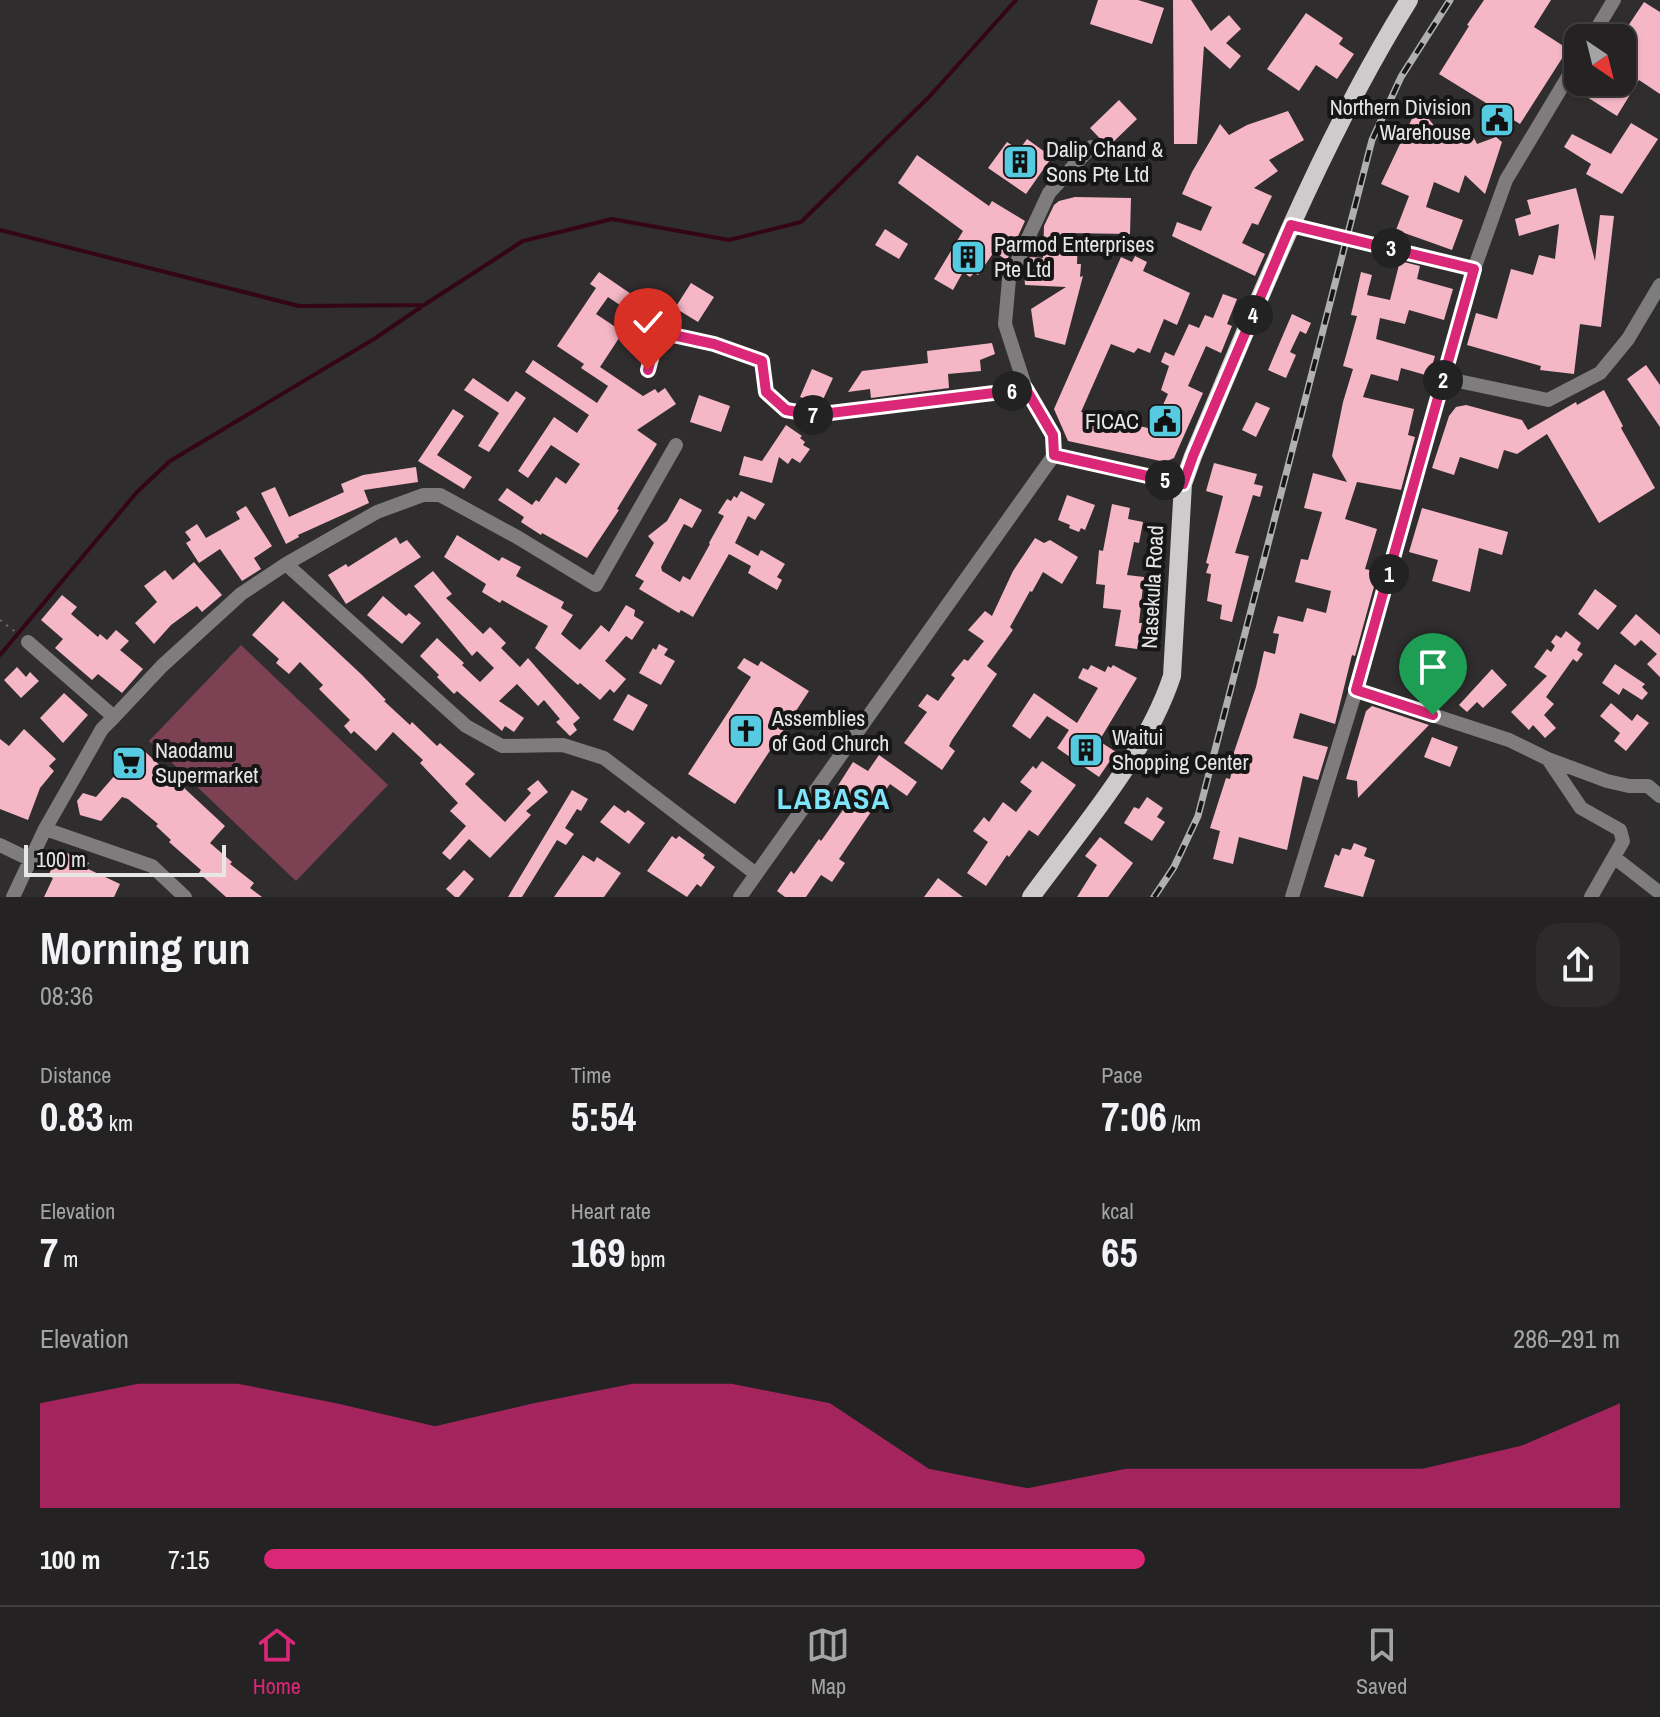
<!DOCTYPE html>
<html lang="en">
<head>
<meta charset="utf-8">
<style>
  :root { --surface:#242222; --page:#2c2a2a; --text:#f1f3f6; --muted:#a3a4a5; --line:#413f40; --accent:#db2777 }
  body { margin:0; font-family:"Archivo Narrow",sans-serif; background:var(--page); color:var(--text); height:100vh; display:flex; flex-direction:column; font-size:30px; white-space:nowrap }
  * { box-sizing:border-box; margin:0 }
  p { font-size:26px; color:var(--muted) }
  .icon { flex:none; width:44px; height:44px; fill:none; stroke:currentColor; stroke-width:2; stroke-linecap:round; stroke-linejoin:round }
  .map { position:relative; height:897px; overflow:hidden }
  .side { display:flex; flex-direction:column; background:var(--surface); flex:1 }
  .side>* { flex:none }
  .needle { width:52px; rotate:145deg }
  .tools { position:absolute; left:1564px; top:24px; display:grid; gap:16px }
  .tools a { display:grid; place-items:center; width:72px; height:72px; border-radius:16px; background:var(--surface); box-shadow:0 2px 6px #0004,0 0 0 2px var(--line); font-size:40px }
  .scale { position:absolute; left:24px; bottom:20px; width:202px; box-sizing:border-box; padding-left:8px; border:4px solid #e7e6e6; border-top:0; font-size:22px; line-height:28px; white-space:nowrap; color:#e7e6e6; -webkit-text-stroke:6px #171616; paint-order:stroke }
  .pin { position:absolute; display:grid; place-items:center; width:68px; height:68px; color:#fff; margin:-82px -34px; border-radius:50% 50% 50% 0; rotate:-45deg; box-shadow:0 0 8px #0007 }
  .pin .icon { rotate:45deg }
  .km { position:absolute; width:40px; height:40px; margin:-20px; border-radius:50%; background:#222; color:#fff; font-size:22px; line-height:40px; text-align:center }
  .round { display:grid; place-items:center; flex:none; width:84px; height:84px; border-radius:24px; background:var(--page) }
  .summary { display:flex; align-items:center; justify-content:space-between; height:136px; padding:0 40px }
  h1 { font-size:44px; font-weight:700; line-height:60px }
  .figures { display:grid; grid-template-columns:repeat(3,1fr); gap:12px; height:136px; padding:8px 40px }
  .figures div { display:grid; align-content:center }
  .figures b { font-size:40px; font-weight:700 }
  .figures small { font-size:22px; font-weight:400 }
  .figures p { font-size:22px }
  .chart { height:224px; padding:16px 40px }
  .chart p { display:flex; justify-content:space-between }
  .chart svg { width:100%; height:144px; margin-top:8px; fill:var(--accent); opacity:.7 }
  ul { padding:0 40px; list-style:none; font-size:26px }
  li { display:grid; grid-template-columns:128px 96px 1fr; align-items:center; height:60px }
  li i { height:20px; border-radius:10px; background:var(--accent) }
  .dock { display:flex; justify-content:space-around; align-items:center; height:112px; border-top:2px solid var(--line); background:var(--surface); font-size:22px; color:var(--muted) }
  .dock a { display:grid; justify-items:center; gap:4px }
  .dock .current { color:var(--accent) }
  .map>svg:first-child { display:block }
  .green { fill:#7c4253 }
  .lines { fill:none; stroke-linecap:round; stroke-linejoin:round }
  .stream { stroke:#330516; stroke-width:4 }
  .building { fill:#f5b7c6 }
  .path { stroke:#6c6a6b; stroke-width:2; stroke-dasharray:2 6; stroke-linecap:butt }
  .minor { stroke:#7e7c7d; stroke-width:14 }
  .major { stroke:#cecbcc; stroke-width:18 }
  .rail-casing { stroke:#b1b0b0; stroke-width:7 }
  .rail { stroke:#171616; stroke-width:4; stroke-dasharray:12; stroke-linecap:butt }
  .route-casing { stroke:#fff; stroke-width:16 }
  .route { stroke:#db2777; stroke-width:10 }
  .labels { text-anchor:middle; stroke-width:8; stroke-linejoin:round; paint-order:stroke }
  .poi-label { font-size:22px; fill:#e7e6e6; stroke:#171616; text-anchor:start }
  .street-label { font-size:22px; fill:#e7e6e6; stroke:#171616 }
  .district-label { font-size:30px; font-weight:bold; letter-spacing:2px; fill:#7de4f9; stroke:#171616 }
</style>
</head>
<body>
<div class="map">
<svg width="1660" height="897" viewBox="0 0 1660 897">
  <rect width="100%" height="100%" fill="#302d2e"/>
  <!-- green -->
  <path class="green" d="M241 645 388 785 296 881 149 741Z"/>
  <g class="lines">
    <!-- stream -->
    <path class="stream" d="M0 230 299 306 424 305 523 241 612 219 729 240 801 222 929 97 1016 0
      M0 655 137 492 170 461 374 339 421 307"/>
  </g>
  <!-- building -->
  <path class="building" d="M1098 0H1138L1164 8 1152 44 1090 24Z
    M1173 0H1191L1211 31 1229 15 1241 29 1226 43 1241 56 1230 69 1204 46 1197 144H1174Z
    M1484 0H1551L1534 27 1568 49 1520 124 1439 74 1469 26 1467 25Z
    M1644 2 1660 12V94L1639 80 1617 116 1579 92 1585 82H1622V77L1637 54 1622 44V35Z
    M1306 13 1343 38 1339 44 1354 54 1337 79 1316 65 1299 91 1267 69Z
    M1119 100 1137 119 1108 147 1090 128Z
    M1418 106 1446 140 1460 133 1466 142 1473 136 1477 144 1496 137 1502 142 1485 194 1465 175 1459 193 1434 182 1426 207 1463 220 1452 250 1396 230 1409 196 1381 184Z
    M1288 111 1304 140 1269 160 1278 171 1254 188 1272 196 1258 225 1252 223 1242 243 1265 254 1255 276 1172 236 1177 222 1201 231 1212 207 1182 194 1192 172 1220 124 1229 135 1247 125Z
    M1631 123 1658 139 1622 194 1586 174 1591 164 1564 147 1572 134 1611 154Z
    M1027 139 1052 157 1026 194 988 168 1007 142 1019 150Z
    M917 155 989 206 992 201 1025 221 1007 260 994 252 978 275 974 273 970 277 963 272 953 290 934 279 963 231 898 183Z
    M1576 188 1595 261 1600 215 1614 216 1601 327 1580 324 1574 374 1540 370 1541 366 1467 345 1476 313 1497 319 1511 269 1533 275 1539 255 1555 259 1559 224 1519 236 1515 219 1531 214 1527 200Z
    M1075 197 1131 198 1130 234 1065 233 1078 238 1077 264H1081L1080 277 1083 276 1065 345 1035 337 1031 309 1066 287 1025 285 1024 270 1030 257 1043 258 1044 226 1054 205 1059 201Z
    M885 229 908 244 899 259 875 245Z
    M1135 256 1147 262 1143 271 1190 293 1177 325 1164 319 1150 353 1138 348 1134 353 1111 344 1081 412 1152 429 1168 394 1161 390 1169 366 1161 362 1165 352 1174 356 1189 324 1199 328 1205 315 1213 318 1223 294 1237 299 1227 324 1232 326 1221 353 1206 346 1188 386 1203 393 1174 458 1165 462 1068 441 1054 409 1121 257 1132 262Z
    M1400 261 1420 266 1417 279 1453 289 1444 320 1409 310 1405 324 1380 318 1376 339 1435 356 1429 376 1401 368 1398 381 1371 374 1363 397 1414 409 1408 435 1415 437 1401 490 1357 482 1345 519 1377 529 1365 569 1378 572 1355 656 1352 655 1335 724 1300 713 1293 738 1328 747 1318 780 1303 776 1287 850 1239 837 1233 864 1213 859 1220 831 1210 828 1226 778 1230 779 1235 759 1232 758 1256 687 1264 651 1275 654 1279 634 1273 633 1278 616 1303 622 1307 608 1326 613 1331 591 1295 582 1301 559 1308 560 1322 512 1304 508 1313 473 1347 482 1332 456 1343 402 1353 369 1343 366 1357 316 1351 315 1361 272 1372 275 1367 295 1390 300Z
    M599 272 650 307 642 318H639L608 297 596 314 623 332 600 367 643 396 655 389 658 393 665 388 676 404 637 430 657 444 617 509 619 510 587 558 542 533 541 535 521 522 524 517 498 500 507 488 532 505 536 500 539 502 556 477 566 484 580 464 551 445 528 478 518 471 554 417 577 433 589 415 525 372 533 360 597 403 608 386 581 368 584 364 557 346 596 288 590 284Z
    M691 283 714 297 698 322 675 308Z
    M1292 314 1311 323 1306 334 1300 331 1290 352 1296 355 1286 378 1268 370Z
    M992 343 995 354 980 360 981 371 948 374 949 388 871 398 870 389 848 392 862 371 928 363 927 351Z
    M1646 365 1660 385V427L1627 379Z
    M812 369 833 378 821 404 800 397Z
    M473 378 508 402 516 391 526 398 489 452 478 446 499 413 464 390Z
    M1604 390 1623 426 1621 428 1655 488 1599 523 1547 434 1517 454 1504 450 1498 469 1460 457 1454 475 1432 468 1449 416 1456 407 1466 405 1522 420 1528 430 1576 402 1577 405Z
    M699 395 730 406 721 432 690 422Z
    M1256 402 1270 408 1256 437 1242 430Z
    M453 409 464 416 437 455 472 477 464 489 418 461Z
    M786 425 802 436 800 438 805 442 803 445 810 449 800 463 792 458 788 464 779 457 772 483 739 475 744 456 762 461Z
    M1214 463 1257 474 1254 484 1263 486 1260 497 1253 495 1235 553 1249 556 1232 622 1220 619 1222 605 1207 601 1211 574 1206 573 1209 564 1206 563 1223 496 1206 491Z
    M416 467 418 482 364 490 369 503 298 535 299 537 286 544 261 493 275 487 289 517 344 492 341 484 363 475Z
    M741 491 765 504 755 520 748 516 735 543 758 556 761 550 785 564 777 577 782 580 777 590 748 573 751 566 729 554 693 617 681 610 679 613 639 589 644 581 635 576 654 543 648 536 667 521 680 498 702 510 692 528 684 524 661 567 662 571 680 582 683 576 690 580 710 544 709 543 724 516 718 513 727 499 731 501 734 496 737 498Z
    M1067 495 1095 505 1085 530 1081 528 1079 532 1069 528 1070 525 1058 520Z
    M1112 504 1130 508 1128 519 1143 522 1139 543 1134 542 1127 575 1144 577 1139 623H1142L1137 649 1115 646 1121 610 1103 608 1105 585 1096 584 1099 550 1103 551Z
    M246 506 272 546 254 558 261 569 242 581 220 549 199 563 186 543 191 540 185 532 197 524 206 538 240 519 236 512Z
    M1422 508 1508 532 1502 555 1479 548 1470 592 1432 581 1438 560 1409 552Z
    M457 535 499 561 502 557 521 567 516 576 564 602 561 608 573 615 561 634 580 650 601 625 609 632 626 605 635 610 634 616 644 622 632 640 626 636 605 661 626 679 614 693 610 689 600 700 580 683 578 685 535 648 548 626 502 600 500 603 482 592 486 584 444 557Z
    M396 537 400 544 407 540 421 557 346 604 328 575 346 564 348 567Z
    M1035 538 1044 543 1050 540 1078 557 1062 584 1043 572 1032 592 1030 591 1010 627 1013 630 987 666 997 674 952 740 949 746 955 751 942 770 904 743 927 712 918 706 927 694 938 701 955 678 951 675 964 659 968 661 984 641 968 630 985 611 992 616 1013 571Z
    M194 562 222 595 202 612 197 606 171 625 154 644 135 623 157 602 144 586 165 570 173 580Z
    M433 571 452 594 446 598 483 634 490 627 506 643 501 648 520 667 528 658 580 718 573 724 577 730 570 736 556 722 560 719 544 700 538 706 517 684 499 701 524 718 514 732 505 726 502 731 457 691 454 694 437 677 439 675 420 656 437 638 464 663 462 665 480 682 494 668 477 651 472 656 414 586Z
    M1595 589 1617 606 1598 630 1578 614Z
    M62 595 77 607 71 614 98 637 100 634 107 640 116 630 129 641 120 650 143 669 122 693 98 674 92 680 55 648 63 639 41 620Z
    M383 596 406 616 409 613 421 623 402 644 367 615Z
    M283 601 362 675 386 700 384 701 410 725 412 722 437 746 440 743 475 774 465 784 505 822 531 793 527 789 538 780 548 792 526 811 531 815 490 858 469 839 450 860 442 853 466 826 450 811 458 803 420 763 423 760 393 732 376 751 354 731 351 734 344 726 350 720 319 689 323 685 300 662 289 674 276 663 279 659 252 635Z
    M1636 614 1660 635V677L1647 664 1657 654 1641 640 1635 646 1620 633Z
    M1566 631 1581 643 1577 650 1583 654 1577 662 1573 659 1546 697 1554 704 1544 715 1556 728 1545 738 1533 725 1529 730 1511 712 1547 676 1534 667 1547 649 1551 652 1555 646 1551 642 1556 635 1561 638Z
    M659 644 668 649 664 655 675 661 661 685 639 673 653 648 656 650Z
    M744 658 758 666 761 661 809 691 735 804 688 774 751 677 737 668Z
    M1615 664 1645 684 1642 687 1648 693 1642 700 1623 688 1619 695 1602 683Z
    M1091 665 1105 672 1108 666 1111 668 1113 665 1137 678 1099 741 1116 752 1099 777 1057 748 1069 730 1047 716 1030 739 1012 726 1034 693 1077 723 1098 688 1078 678 1083 668 1088 670Z
    M17 667 26 677 30 672 39 681 21 698 4 680Z
    M1492 669 1507 685 1483 708 1477 702 1467 712 1459 705Z
    M64 693 88 715 63 743 40 718Z
    M628 694 648 705 633 731 613 720Z
    M1611 703 1632 721 1637 714 1649 723 1626 751 1614 741 1620 733 1600 716Z
    M1372 706 1429 725 1358 798 1357 781 1346 779 1366 711Z
    M24 729 56 759 49 766 54 771 40 788 28 820 0 809V739L9 746Z
    M1432 737 1458 747 1450 767 1424 757Z
    M139 746 225 826 210 843 232 862 230 864 254 883 250 888 262 897H226L199 873 201 870 169 842 171 840 156 826 158 824 128 799 122 797 101 821 80 815 77 801 83 793 96 797 122 767 117 762 126 752 130 756Z
    M879 755 917 782 907 796 890 784 839 859 845 863 832 882 821 875 806 897H785L777 891 791 871 794 874 819 839 821 841 845 807 830 798 853 762 868 771Z
    M1042 761 1076 785 1038 836 1029 830 1009 857 1007 855 986 886 967 873 988 842 973 831 984 817 989 822 1003 802 1016 812 1032 791 1020 782 1033 766 1036 769Z
    M572 790 588 799 581 811 577 809 565 828 574 834 566 845 557 840 522 897H508Z
    M1147 797 1163 808 1157 817 1165 822 1152 841 1124 823 1134 807 1139 809Z
    M614 805 625 813 628 810 645 823 629 844 600 822Z
    M672 836 676 839 679 836 705 855 703 858 715 867 701 887 697 884 687 897 647 871Z
    M1100 837 1133 863 1108 897H1077L1097 865 1085 856Z
    M1354 843 1367 848 1364 856 1375 860 1363 897 1324 887 1335 854 1339 856 1342 848 1351 850Z
    M67 853 89 863 86 868 120 884 114 897H44L53 878 48 876 58 856Z
    M583 855 594 862 597 857 621 873 604 897H554Z
    M464 870 474 879 459 897H455L446 889Z
    M938 878 963 897H924Z"/>
  <g class="lines">
    <!-- path -->
    <path class="path" d="M0 620 18 634"/>
    <!-- minor -->
    <path class="minor" d="M1591 38 1614 0
      M1291 225 1474 269
      M648 370 653 351 641 328 714 344 762 361 766 392 786 410 814 415 1026 389
      M1444 378 1548 400 1600 373 1628 339 1660 285
      M1054 455 1183 484
      M286 564 466 726 502 746 563 745 604 758 756 874
      M28 642 114 717
      M1356 690 1509 740 1548 759 1607 781 1629 786H1648L1660 796
      M1548 759 1581 808 1620 830 1623 841 1591 897
      M45 829 152 866 185 897
      M0 845 31 860
      M1615 858 1660 893
      M13 897 45 829 102 729 114 717 162 666 241 594 286 564 377 512 423 495H440L517 537 596 585 676 445
      M740 897 1054 455 1053 435 1026 389 1005 324 1009 279 1049 193 1091 147
      M1292 897 1356 690 1474 269 1506 180 1578 60"/>
    <!-- major -->
    <path class="major" d="M1031 897C1080 830 1146 755 1172 676L1183 484 1193 456C1258 302 1320 143 1409 0"/>
    <!-- rail casing -->
    <g class="rail-casing">
      <path id="rail" d="M1154 897 1174 867 1198 816 1372 140 1401 77 1450 0"/>
    </g>
    <!-- rail -->
    <use href="#rail" class="rail"/>
  </g>
  <g class="lines">
    <!-- route casing -->
    <g class="route-casing">
      <path id="route" d="M648 370 653 351 641 328 714 344 762 361 766 392 786 410 814 415 1026 389 1053 435 1054 455 1183 484 1193 456 1291 225 1474 269 1356 690 1433 715"/>
    </g>
    <!-- route -->
    <use href="#route" class="route"/>
  </g>
  <!-- icons -->
  <defs>
    <g id="civic-square" transform="scale(1.8)"><rect x="-9" y="-9" width="18" height="18" rx="4" fill="#55cae0" stroke="#171616"/><path d="M-.6-6.5H3V-4.5H.6V-3L4-1V1h2V6H-6V1h2V-1L-.6-3ZM-1.2 2.5V6h2.4V2.5Z" fill="#111"/></g>
    <g id="building-square" transform="scale(1.8)"><rect x="-9" y="-9" width="18" height="18" rx="4" fill="#55cae0" stroke="#171616"/><path d="M-4-6H4V6H1V3H-1V6H-4ZM-2.5-4.3h1.7v1.8h-1.7ZM.8-4.3h1.7v1.8H.8ZM-2.5-1h1.7V.8h-1.7ZM.8-1h1.7V.8H.8Z" fill="#111"/></g>
    <g id="church-square" transform="scale(1.8)"><rect x="-9" y="-9" width="18" height="18" rx="4" fill="#55cae0" stroke="#171616"/><path d="M-1.2-6h2.4v3.5h3.3v2.4h-3.3V6h-2.4V-.1h-3.3v-2.4h3.3Z" fill="#111"/></g>
    <g id="supermarket-square" transform="scale(1.8)"><rect x="-9" y="-9" width="18" height="18" rx="4" fill="#55cae0" stroke="#171616"/><path d="M-6-5.5h2.5l.6 2H6L4.5 2H-2.5L-4.4-4H-6ZM-1.5 3.2a1.3 1.3 0 1 0 .1 0ZM3 3.2a1.3 1.3 0 1 0 .1 0Z" fill="#111"/></g>
  </defs>
  <g fill-rule="evenodd">
    <use href="#civic-square" x="1497" y="120"/>
    <use href="#building-square" x="1020" y="162"/>
    <use href="#building-square" x="968" y="257"/>
    <use href="#civic-square" x="1165" y="421"/>
    <use href="#church-square" x="746" y="731"/>
    <use href="#building-square" x="1086" y="750"/>
    <use href="#supermarket-square" x="129" y="763"/>
  </g>
  <g class="labels">
    <!-- poi labels -->
    <g class="poi-label">
      <text x="1471" y="115" text-anchor="end">Northern Division<tspan x="1471" dy="25">Warehouse</tspan></text>
      <text x="1046" y="157">Dalip Chand &amp;<tspan x="1046" dy="25">Sons Pte Ltd</tspan></text>
      <text x="994" y="252">Parmod Enterprises<tspan x="994" dy="25">Pte Ltd</tspan></text>
      <text x="1139" y="429" text-anchor="end">FICAC</text>
      <text x="772" y="726">Assemblies<tspan x="772" dy="25">of God Church</tspan></text>
      <text x="1112" y="745">Waitui<tspan x="1112" dy="25">Shopping Center</tspan></text>
      <text x="155" y="758">Naodamu<tspan x="155" dy="25">Supermarket</tspan></text>
    </g>
    <!-- street labels -->
    <g class="street-label">
      <text transform="translate(1152 587) rotate(-87)" y="8">Nasekula Road</text>
    </g>
    <!-- district labels -->
    <g class="district-label">
      <text x="834" y="809">LABASA</text>
    </g>
  </g>
</svg>
<div class="tools">
<a><svg class="needle" viewBox="-14 -14 28 28"><path d="M0-13l5 13h-10z" fill="#e53935"/><path d="M0 13l5-13h-10z" fill="#a3a4a5"/></svg></a>
</div>
<div class="scale">100 m</div>
<div class="pin" style="left:1433px;top:715px;background:#1e9e55"><svg class="icon" aria-label="arrive" viewBox="0 0 24 24"><path d="M6 21V4h12l-3 4 3 4H6"/></svg></div>
<div class="pin" style="left:648px;top:370px;background:#d93025"><svg class="icon" aria-label="check" viewBox="0 0 24 24"><path d="M5 12l5 5 9-10"/></svg></div>
<b class="km" style="left:1389px;top:574px">1</b>
<b class="km" style="left:1443px;top:380px">2</b>
<b class="km" style="left:1391px;top:248px">3</b>
<b class="km" style="left:1253px;top:315px">4</b>
<b class="km" style="left:1165px;top:480px">5</b>
<b class="km" style="left:1012px;top:391px">6</b>
<b class="km" style="left:813px;top:415px">7</b>
</div>
<section class="side">
<div class="summary"><div><h1>Morning run</h1><p>08:36</p></div><a class="round"><svg class="icon" aria-label="share" viewBox="0 0 24 24"><path d="M12 15V3M7 8l5-5 5 5M5 13v7h14v-7"/></svg></a></div>
<div class="figures">
<div><p>Distance</p><b>0.83<small> km</small></b></div>
<div><p>Time</p><b>5:54</b></div>
<div><p>Pace</p><b>7:06<small> /km</small></b></div>
</div>
<div class="figures">
<div><p>Elevation</p><b>7<small> m</small></b></div>
<div><p>Heart rate</p><b>169<small> bpm</small></b></div>
<div><p>kcal</p><b>65</b></div>
</div>
<div class="chart"><p><span>Elevation</span>286–291 m</p>
<svg viewBox="0 0 160 44" preserveAspectRatio="none"><path d="M0 44V12L10 6L20 6L30 12L40 19L50 12L60 6L70 6L80 12L90 32L100 38L110 32L120 32L130 32L140 32L150 25L160 12V44z"/></svg>
</div>
<ul>
<li><b>100 m</b>7:15<i style="width:65%"></i></li>
</ul>
</section>
<nav class="dock">
<a class="current"><svg class="icon" aria-label="home" viewBox="0 0 24 24"><path d="M3 11l9-7 9 7M6 9v11h12V9"/></svg>Home</a>
<a><svg class="icon" aria-label="map" viewBox="0 0 24 24"><path d="M3 6l6-2 6 2 6-2v14l-6 2-6-2-6 2zM9 4v14M15 6v14"/></svg>Map</a>
<a><svg class="icon" aria-label="saved" viewBox="0 0 24 24"><path d="M7 4h10v16l-5-4-5 4z"/></svg>Saved</a>
</nav>
</body>
</html>
